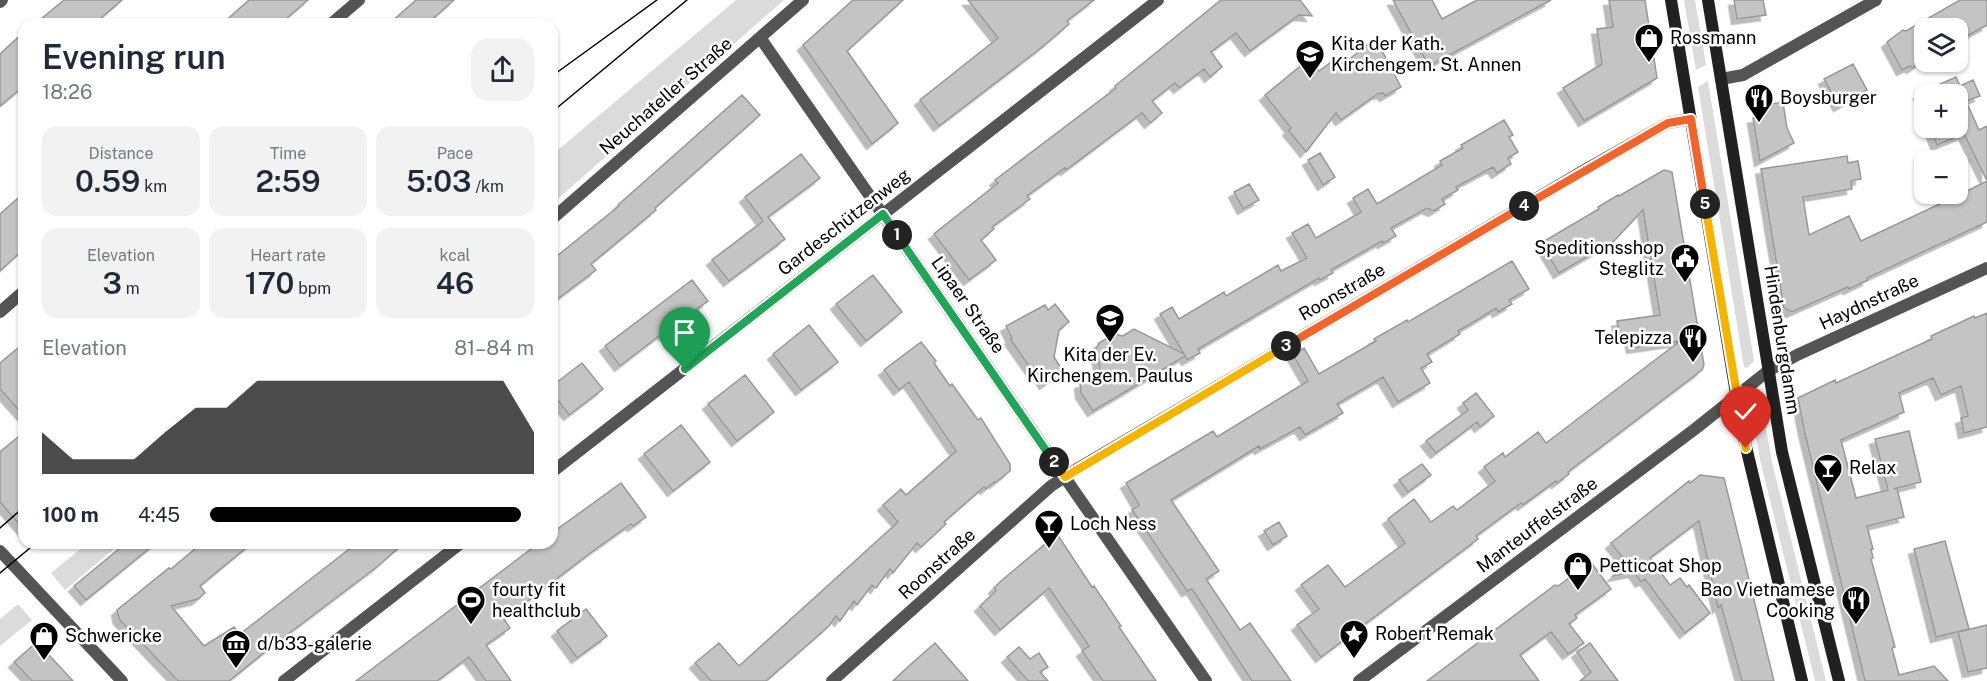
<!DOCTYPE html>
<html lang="en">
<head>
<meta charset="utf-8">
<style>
  :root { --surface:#fff; --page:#f2f2f3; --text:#1f2937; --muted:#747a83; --accent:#000 }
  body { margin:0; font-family:"Public Sans",sans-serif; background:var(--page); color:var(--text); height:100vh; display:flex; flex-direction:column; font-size:22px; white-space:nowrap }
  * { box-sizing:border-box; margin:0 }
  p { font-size:20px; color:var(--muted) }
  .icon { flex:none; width:33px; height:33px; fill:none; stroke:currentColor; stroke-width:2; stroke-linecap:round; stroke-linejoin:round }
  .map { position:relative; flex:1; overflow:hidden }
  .panel { position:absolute; left:18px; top:18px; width:540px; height:531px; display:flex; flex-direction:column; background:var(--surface); border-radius:18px; box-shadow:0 2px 4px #0004 }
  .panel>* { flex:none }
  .fabs { position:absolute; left:1914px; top:18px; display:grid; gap:12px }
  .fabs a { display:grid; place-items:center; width:54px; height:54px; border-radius:12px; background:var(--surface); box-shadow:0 2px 4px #0004; font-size:30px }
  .pin { position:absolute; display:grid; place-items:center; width:51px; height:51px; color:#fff; margin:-62px -26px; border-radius:50% 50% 50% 0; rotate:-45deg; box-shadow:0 0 6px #0007 }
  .pin .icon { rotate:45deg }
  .km { position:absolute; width:30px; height:30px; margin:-15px; border-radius:50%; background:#222; color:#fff; font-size:16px; line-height:30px; text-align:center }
  .round { display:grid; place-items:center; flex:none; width:63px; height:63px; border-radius:18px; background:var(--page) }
  .headline { display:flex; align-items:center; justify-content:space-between; height:102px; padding:0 24px }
  h1 { font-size:33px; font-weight:600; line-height:45px }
  .stats { display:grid; grid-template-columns:repeat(3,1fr); gap:9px; height:102px; padding:6px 24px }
  .stats div { display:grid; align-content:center; border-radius:15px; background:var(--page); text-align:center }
  .stats b { font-size:30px; font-weight:600 }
  .stats small { font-size:16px; font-weight:400 }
  .stats p { font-size:16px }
  .chart { height:168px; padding:12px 24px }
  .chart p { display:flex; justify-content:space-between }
  .chart svg { width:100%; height:108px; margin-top:6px; fill:var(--accent); opacity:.7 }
  ul { padding:0 24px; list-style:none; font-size:20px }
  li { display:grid; grid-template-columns:96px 72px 1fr; align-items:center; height:45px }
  li i { height:15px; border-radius:8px; background:var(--accent) }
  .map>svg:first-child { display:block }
  .green { fill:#dbdbdb }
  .building { fill:#c4c4c4; stroke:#989898; stroke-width:1.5; filter:url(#shadow) }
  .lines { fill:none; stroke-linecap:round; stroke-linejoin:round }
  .minor { stroke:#545454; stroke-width:12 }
  .secondary { stroke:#212121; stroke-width:12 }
  .tram { stroke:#000; stroke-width:1.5 }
  .split-1-casing { stroke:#fff; stroke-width:12 }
  .split-2-casing { stroke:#fff; stroke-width:12 }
  .split-3-casing { stroke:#fff; stroke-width:12 }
  .split-4-casing { stroke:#fff; stroke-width:12 }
  .split-5-casing { stroke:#fff; stroke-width:12 }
  .split-6-casing { stroke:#fff; stroke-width:12 }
  .split-1 { stroke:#22a559; stroke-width:8 }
  .split-2 { stroke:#22a559; stroke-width:8 }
  .split-3 { stroke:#f5b400; stroke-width:8 }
  .split-4 { stroke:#f0652b; stroke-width:8 }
  .split-5 { stroke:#f0652b; stroke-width:8 }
  .split-6 { stroke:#f5b400; stroke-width:8 }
  .labels { text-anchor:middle; stroke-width:5; stroke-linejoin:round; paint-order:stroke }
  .poi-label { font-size:18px; fill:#000; stroke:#fff; text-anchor:start }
  .street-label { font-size:18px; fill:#000; stroke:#fff }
</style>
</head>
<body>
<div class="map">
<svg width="1987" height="681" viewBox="0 0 1987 681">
  <defs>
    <filter id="shadow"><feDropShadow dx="-5.5" dy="5.5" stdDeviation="0" flood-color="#0004"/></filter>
  </defs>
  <rect width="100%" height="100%" fill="#fff"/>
  <!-- green -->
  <path class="green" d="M736 0H784L552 204V155Z
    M1684 0H1695L1706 65 1696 70Z
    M1708 81 1754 361 1747 368 1744 367 1698 87Z
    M1764 417 1772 462 1826 681H1815L1761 464 1754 427Z
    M88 543H121L65 590 51 573Z
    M18 604 32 620 0 646V619Z"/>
  <!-- building -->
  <path class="building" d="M64 0H122L94 24H35Z
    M249 0H308L280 24H222Z
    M416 0H454L427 24H389Z
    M853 0H903L847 51 898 123 872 144 803 45Z
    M968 0H1094L1067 21 1069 24 1041 48 939 126 920 100 998 38Z
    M1221 0H1300L1312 16 1299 15 1250 51 1236 33 1211 52 1222 67 1210 77 1204 69 1179 88 1175 83 1152 101 1162 113 1150 123 1142 113 1066 170 1065 168 1027 196 1030 199 992 227 994 229 981 240 996 260 969 280 934 234 998 183 995 180 1116 88 1115 86Z
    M1393 0H1432L1442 19 1477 0H1551L1429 66Z
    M1609 0H1645L1657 78 1584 121 1563 88 1602 64 1597 29 1613 27Z
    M1734 0H1763L1766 15 1737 19Z
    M1960 0H1987V25L1958 41V28H1924V60L1912 68 1910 66 1902 70 1887 42 1903 30 1906 31Z
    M24 32V86L0 106V54Z
    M1370 43 1376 50 1380 47 1401 87 1385 96 1383 93 1380 94 1379 93 1341 120 1336 113 1306 152 1288 130 1291 128 1265 95 1309 59 1319 71 1338 57 1343 64Z
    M1853 64 1867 90 1839 106 1824 79Z
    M1956 77 1960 86 1973 80 1980 96 1966 101 1979 130 1987 126V222L1867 278 1868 280 1849 289 1848 287 1792 312 1784 308 1761 169 1847 156 1848 163 1858 161 1861 179 1851 181 1852 189 1803 197 1809 235 1849 216 1861 241 1963 193 1987 181 1964 134 1937 145 1930 128H1958V94H1918Z
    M742 95 760 115 655 208 656 210 591 264 596 270 552 303V260L619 206 618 205Z
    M1783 102 1787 128 1794 143 1760 161 1753 118 1762 116 1760 106Z
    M1504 120 1513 135 1509 137 1518 152 1508 158 1511 164 1497 173 1493 167 1456 187 1458 190 1442 199 1445 204 1434 211 1427 208 1391 228 1396 236 1383 243 1382 241 1331 270 1333 273 1320 280 1319 278 1198 349 1200 353 1187 360 1185 356 1093 411 1081 393 1080 383 1090 381 1101 374 1098 359 1094 354 1099 343 1114 334 1123 336 1134 329 1184 354 1160 314 1172 307 1179 319 1224 292 1226 296 1278 265 1281 271 1307 258 1292 233 1308 224 1316 238 1361 212 1353 198 1368 189 1377 204 1442 165 1440 161 1463 148 1461 145Z
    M1320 153 1335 177 1323 185 1308 160Z
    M801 154 820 178 768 217 785 239 729 281 712 260 763 221 745 197Z
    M1664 170 1672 172 1704 365 1702 370 1568 472 1569 474 1557 483 1556 481 1523 505 1521 503 1476 536 1478 539 1321 657 1297 625 1319 609 1301 585 1328 565 1345 587 1405 543 1388 519 1414 499 1431 522 1453 506 1457 510 1495 481 1484 467 1503 453 1505 457 1538 432 1546 443 1680 341 1632 348 1630 336 1620 338 1617 321 1660 315 1643 210 1614 241 1559 273 1541 243 1599 209 1598 207 1618 195 1619 196Z
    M1249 184 1259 200 1243 209 1234 192Z
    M24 193V249L0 271V214Z
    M1512 261 1529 289 1509 300 1512 304 1498 312 1496 308 1477 320 1458 331 1460 334 1427 354 1432 362 1421 368 1430 383 1398 402 1383 377 1337 404 1343 413 1305 435 1300 427 1260 449 1259 446 1171 500 1219 571 1206 579 1240 630 1250 623 1291 681H1252L1192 589 1187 591 1132 510 1139 505 1126 483 1213 431 1217 437 1308 381 1293 355 1304 348 1319 374 1376 341 1374 339 1407 320 1408 322Z
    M873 275 902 312 866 341 836 304Z
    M692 280 708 301 697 309 700 313 678 329 676 326 665 335 663 333 620 366 605 346Z
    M1055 304 1069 322 1059 330 1054 357 1063 371 1045 384 1034 367 1031 369 1010 339 1012 338 1006 326 1045 305 1048 310Z
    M1987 313V427L1964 433 1961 418 1968 416 1961 386 1941 395 1933 378 1899 393 1904 412 1841 440 1856 498 1888 490 1875 439 1909 431 1921 482 1894 489 1897 488 1904 517 1867 526 1873 549H1871L1873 558 1871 559 1895 647 1892 648 1899 675 1934 666 1948 681H1865L1804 430 1798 398 1835 380 1836 383 1932 339 1931 336 1974 316 1975 318Z
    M809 325 838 362 801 390 773 354Z
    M921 342 936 361 934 363 950 386 952 384 978 420 981 418 1010 464V471L995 483 994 482 986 489 984 487 944 522 946 524 921 547 917 543 893 573 890 569 876 588 872 585 857 605 854 601 840 621 836 616 829 626 766 681H711L695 663 719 643 739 666 898 522 883 505 901 489 906 495 956 451 909 382 899 390 884 370Z
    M24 343V416L0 389V363Z
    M582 363 603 389 569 415 552 392V386Z
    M745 375 774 412 737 441 708 404Z
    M1476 393 1494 416 1480 427 1477 422 1436 453 1426 441 1468 410 1463 403Z
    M681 425 710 462 673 491 644 454Z
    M24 432V530L0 502V452Z
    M1422 464 1431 475 1408 492 1399 480Z
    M1700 475 1724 478 1774 681H1742L1721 605 1718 608 1699 521 1650 558 1670 585 1680 578 1687 587 1689 585 1710 613 1685 633 1645 579 1641 582 1634 572 1613 576 1627 563 1611 543 1689 481 1690 483Z
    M621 483 646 517 633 526 631 524 593 551 504 619 510 628 486 645 511 681H486L469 657 437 681H356L539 543H552V533Z
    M1279 522 1287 536 1273 545 1264 531Z
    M1057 534 1092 587 1094 586 1121 626 1119 627 1156 681H1103L1082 651 1089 646 1049 588 1000 630 980 606 996 591 994 588 1001 581Z
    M1945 541 1969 629 1936 637 1914 549Z
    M126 543H156L86 600 74 586Z
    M202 543H252L200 586 205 593 198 599 171 606 204 646 234 627 240 634 357 543H404L378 566 271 647 229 681H178L119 619 117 610 169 568 171 569Z
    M1589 560 1611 589 1575 615 1577 618 1569 624 1584 643 1568 654 1551 632 1520 655 1539 681H1427L1555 585 1558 586 1580 570 1578 568Z
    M586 609 607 636 577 658 557 631Z
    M1987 625V668L1968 672 1958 632Z
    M37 642 73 681H32L14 662Z
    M935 643 968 681H893L910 665Z
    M1590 643 1618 681H1580L1591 672 1577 652Z
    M1019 647 1030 659 1039 653 1048 667 1040 672 1048 681H1028L1007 657Z"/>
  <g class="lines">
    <!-- minor -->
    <path class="minor" d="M0 2 2 0
      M331 24 359 0
      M761 39 1206 681
      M1721 79 1743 75 1876 0
      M552 219 803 0
      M0 312 24 291
      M552 472 1158 0
      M0 551 122 681
      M284 681 461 543
      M832 681 1051 486 1077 469 1583 171 1668 123 1691 119
      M1359 681 1695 429 1768 371 1797 355 1987 268"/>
    <!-- secondary -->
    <path class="secondary" d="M1671 0 1742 430 1802 681
      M1708 0 1782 452 1839 681"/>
    <!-- tram -->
    <path class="tram" d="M552 76 657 0
      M552 112 687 0
      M0 528 24 507
      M0 573 36 543"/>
  </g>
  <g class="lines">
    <!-- split-1 casing -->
    <g class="split-1-casing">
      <path id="split-1" d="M685 369 883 214 897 235"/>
    </g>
    <!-- split-2 casing -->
    <g class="split-2-casing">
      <path id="split-2" d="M897 235 1054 462"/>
    </g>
    <!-- split-3 casing -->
    <g class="split-3-casing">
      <path id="split-3" d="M1054 462 1065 477 1286 346"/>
    </g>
    <!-- split-4 casing -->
    <g class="split-4-casing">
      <path id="split-4" d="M1286 346 1524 206"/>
    </g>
    <!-- split-5 casing -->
    <g class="split-5-casing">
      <path id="split-5" d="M1524 206 1668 123 1691 119 1705 204"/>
    </g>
    <!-- split-6 casing -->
    <g class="split-6-casing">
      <path id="split-6" d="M1705 204 1746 448"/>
    </g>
    <!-- split-1 -->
    <use href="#split-1" class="split-1"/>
    <!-- split-2 -->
    <use href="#split-2" class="split-2"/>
    <!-- split-3 -->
    <use href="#split-3" class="split-3"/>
    <!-- split-4 -->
    <use href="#split-4" class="split-4"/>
    <!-- split-5 -->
    <use href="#split-5" class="split-5"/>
    <!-- split-6 -->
    <use href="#split-6" class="split-6"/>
  </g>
  <!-- icons -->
  <defs>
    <g id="shop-pin" transform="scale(1.5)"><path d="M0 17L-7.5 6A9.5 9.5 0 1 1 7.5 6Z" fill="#000" stroke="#fff"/><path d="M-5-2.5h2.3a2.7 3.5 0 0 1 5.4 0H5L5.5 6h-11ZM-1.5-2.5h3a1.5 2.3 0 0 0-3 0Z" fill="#fff"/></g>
    <g id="school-pin" transform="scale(1.5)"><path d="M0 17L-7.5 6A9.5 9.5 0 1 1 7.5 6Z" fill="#000" stroke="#fff"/><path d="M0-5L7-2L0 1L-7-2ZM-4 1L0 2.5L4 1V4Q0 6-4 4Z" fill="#fff"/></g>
    <g id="restaurant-pin" transform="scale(1.5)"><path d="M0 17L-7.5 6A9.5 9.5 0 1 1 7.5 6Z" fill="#000" stroke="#fff"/><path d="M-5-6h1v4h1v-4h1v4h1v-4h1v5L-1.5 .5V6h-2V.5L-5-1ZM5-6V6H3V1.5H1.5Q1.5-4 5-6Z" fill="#fff"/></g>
    <g id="civic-pin" transform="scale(1.5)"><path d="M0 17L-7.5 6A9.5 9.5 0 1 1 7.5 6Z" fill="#000" stroke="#fff"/><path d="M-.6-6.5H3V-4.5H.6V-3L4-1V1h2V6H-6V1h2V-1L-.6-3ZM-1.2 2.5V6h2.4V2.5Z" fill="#fff"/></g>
    <g id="bar-pin" transform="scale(1.5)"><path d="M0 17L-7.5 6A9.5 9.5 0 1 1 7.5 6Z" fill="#000" stroke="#fff"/><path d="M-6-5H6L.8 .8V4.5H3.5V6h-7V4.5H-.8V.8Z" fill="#fff"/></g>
    <g id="stadium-pin" transform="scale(1.5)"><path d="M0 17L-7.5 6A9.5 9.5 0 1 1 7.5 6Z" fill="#000" stroke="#fff"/><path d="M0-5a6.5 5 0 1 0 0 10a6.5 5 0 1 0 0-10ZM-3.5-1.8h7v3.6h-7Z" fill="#fff"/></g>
    <g id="sight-pin" transform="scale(1.5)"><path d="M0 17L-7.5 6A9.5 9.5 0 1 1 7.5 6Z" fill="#000" stroke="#fff"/><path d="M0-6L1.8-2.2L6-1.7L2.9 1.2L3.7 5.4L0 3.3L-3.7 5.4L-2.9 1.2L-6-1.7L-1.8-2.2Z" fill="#fff"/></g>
    <g id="museum-pin" transform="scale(1.5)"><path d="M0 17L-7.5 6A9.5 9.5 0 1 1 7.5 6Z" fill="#000" stroke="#fff"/><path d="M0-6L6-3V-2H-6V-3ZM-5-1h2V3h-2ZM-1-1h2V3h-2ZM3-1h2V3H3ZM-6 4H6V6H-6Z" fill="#fff"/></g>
  </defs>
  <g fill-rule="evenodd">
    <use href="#shop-pin" x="1649" y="38"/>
    <use href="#school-pin" x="1310" y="54"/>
    <use href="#restaurant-pin" x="1759" y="98"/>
    <use href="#civic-pin" x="1685" y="258"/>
    <use href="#school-pin" x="1110" y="318"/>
    <use href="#restaurant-pin" x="1693" y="338"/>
    <use href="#bar-pin" x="1828" y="468"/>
    <use href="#bar-pin" x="1049" y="524"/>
    <use href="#shop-pin" x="1578" y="566"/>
    <use href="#stadium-pin" x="471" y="600"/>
    <use href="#restaurant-pin" x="1856" y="600"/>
    <use href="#sight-pin" x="1354" y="634"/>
    <use href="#shop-pin" x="44" y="636"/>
    <use href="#museum-pin" x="236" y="644"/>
  </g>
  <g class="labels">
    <!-- poi labels -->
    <g class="poi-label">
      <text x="1670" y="44">Rossmann</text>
      <text x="1331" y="50">Kita der Kath.<tspan x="1331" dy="21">Kirchengem. St. Annen</tspan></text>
      <text x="1780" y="104">Boysburger</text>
      <text x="1664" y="254" text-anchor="end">Speditionsshop<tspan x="1664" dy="21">Steglitz</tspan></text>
      <text x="1672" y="344" text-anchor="end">Telepizza</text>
      <text x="1110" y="361" text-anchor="middle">Kita der Ev.<tspan x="1110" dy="21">Kirchengem. Paulus</tspan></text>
      <text x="1849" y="474">Relax</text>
      <text x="1070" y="530">Loch Ness</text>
      <text x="1599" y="572">Petticoat Shop</text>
      <text x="492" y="596">fourty fit<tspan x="492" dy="21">healthclub</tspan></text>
      <text x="1835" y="596" text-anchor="end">Bao Vietnamese<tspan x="1835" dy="21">Cooking</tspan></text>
      <text x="1375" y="640">Robert Remak</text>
      <text x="65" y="642">Schwericke</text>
      <text x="257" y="650">d/b33-galerie</text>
    </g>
    <!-- street labels -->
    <g class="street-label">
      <text transform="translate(666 96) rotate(-41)" y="6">Neuchateller Straße</text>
      <text transform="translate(844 222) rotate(-38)" y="6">Gardeschützenweg</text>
      <text transform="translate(1342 292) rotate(-30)" y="6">Roonstraße</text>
      <text transform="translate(1869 302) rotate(-25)" y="6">Haydnstraße</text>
      <text transform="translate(968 305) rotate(55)" y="6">Lipaer Straße</text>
      <text transform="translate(1782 340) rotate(81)" y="6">Hindenburgdamm</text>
      <text transform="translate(1537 525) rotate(-37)" y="6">Manteuffelstraße</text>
      <text transform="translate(937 564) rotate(-42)" y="6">Roonstraße</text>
    </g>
  </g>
</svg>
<div class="fabs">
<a><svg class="icon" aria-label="layers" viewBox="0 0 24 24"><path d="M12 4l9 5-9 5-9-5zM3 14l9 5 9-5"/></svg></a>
<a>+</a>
<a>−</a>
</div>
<div class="pin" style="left:685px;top:369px;background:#1e9e55"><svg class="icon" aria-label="arrive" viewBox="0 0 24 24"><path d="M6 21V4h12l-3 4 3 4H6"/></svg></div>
<div class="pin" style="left:1746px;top:448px;background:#d93025"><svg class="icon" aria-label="check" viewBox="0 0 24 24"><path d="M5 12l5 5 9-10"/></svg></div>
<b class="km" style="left:897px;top:235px">1</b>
<b class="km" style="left:1054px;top:462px">2</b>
<b class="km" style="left:1286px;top:346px">3</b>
<b class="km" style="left:1524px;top:206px">4</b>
<b class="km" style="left:1705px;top:204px">5</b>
<section class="panel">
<div class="headline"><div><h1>Evening run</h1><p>18:26</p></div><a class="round"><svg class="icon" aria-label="share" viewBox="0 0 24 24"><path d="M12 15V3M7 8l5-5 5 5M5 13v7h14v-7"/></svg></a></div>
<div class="stats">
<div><p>Distance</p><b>0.59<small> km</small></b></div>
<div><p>Time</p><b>2:59</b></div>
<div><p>Pace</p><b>5:03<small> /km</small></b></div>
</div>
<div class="stats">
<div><p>Elevation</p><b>3<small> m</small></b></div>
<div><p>Heart rate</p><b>170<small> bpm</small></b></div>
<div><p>kcal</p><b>46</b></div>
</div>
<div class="chart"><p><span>Elevation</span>81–84 m</p>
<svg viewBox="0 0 160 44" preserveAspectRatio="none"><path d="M0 44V27L10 38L20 38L30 38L40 27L50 17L60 17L70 6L80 6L90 6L100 6L110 6L120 6L130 6L140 6L150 6L160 27V44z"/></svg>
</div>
<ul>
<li><b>100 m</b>4:45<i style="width:96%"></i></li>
</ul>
</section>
</div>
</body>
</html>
